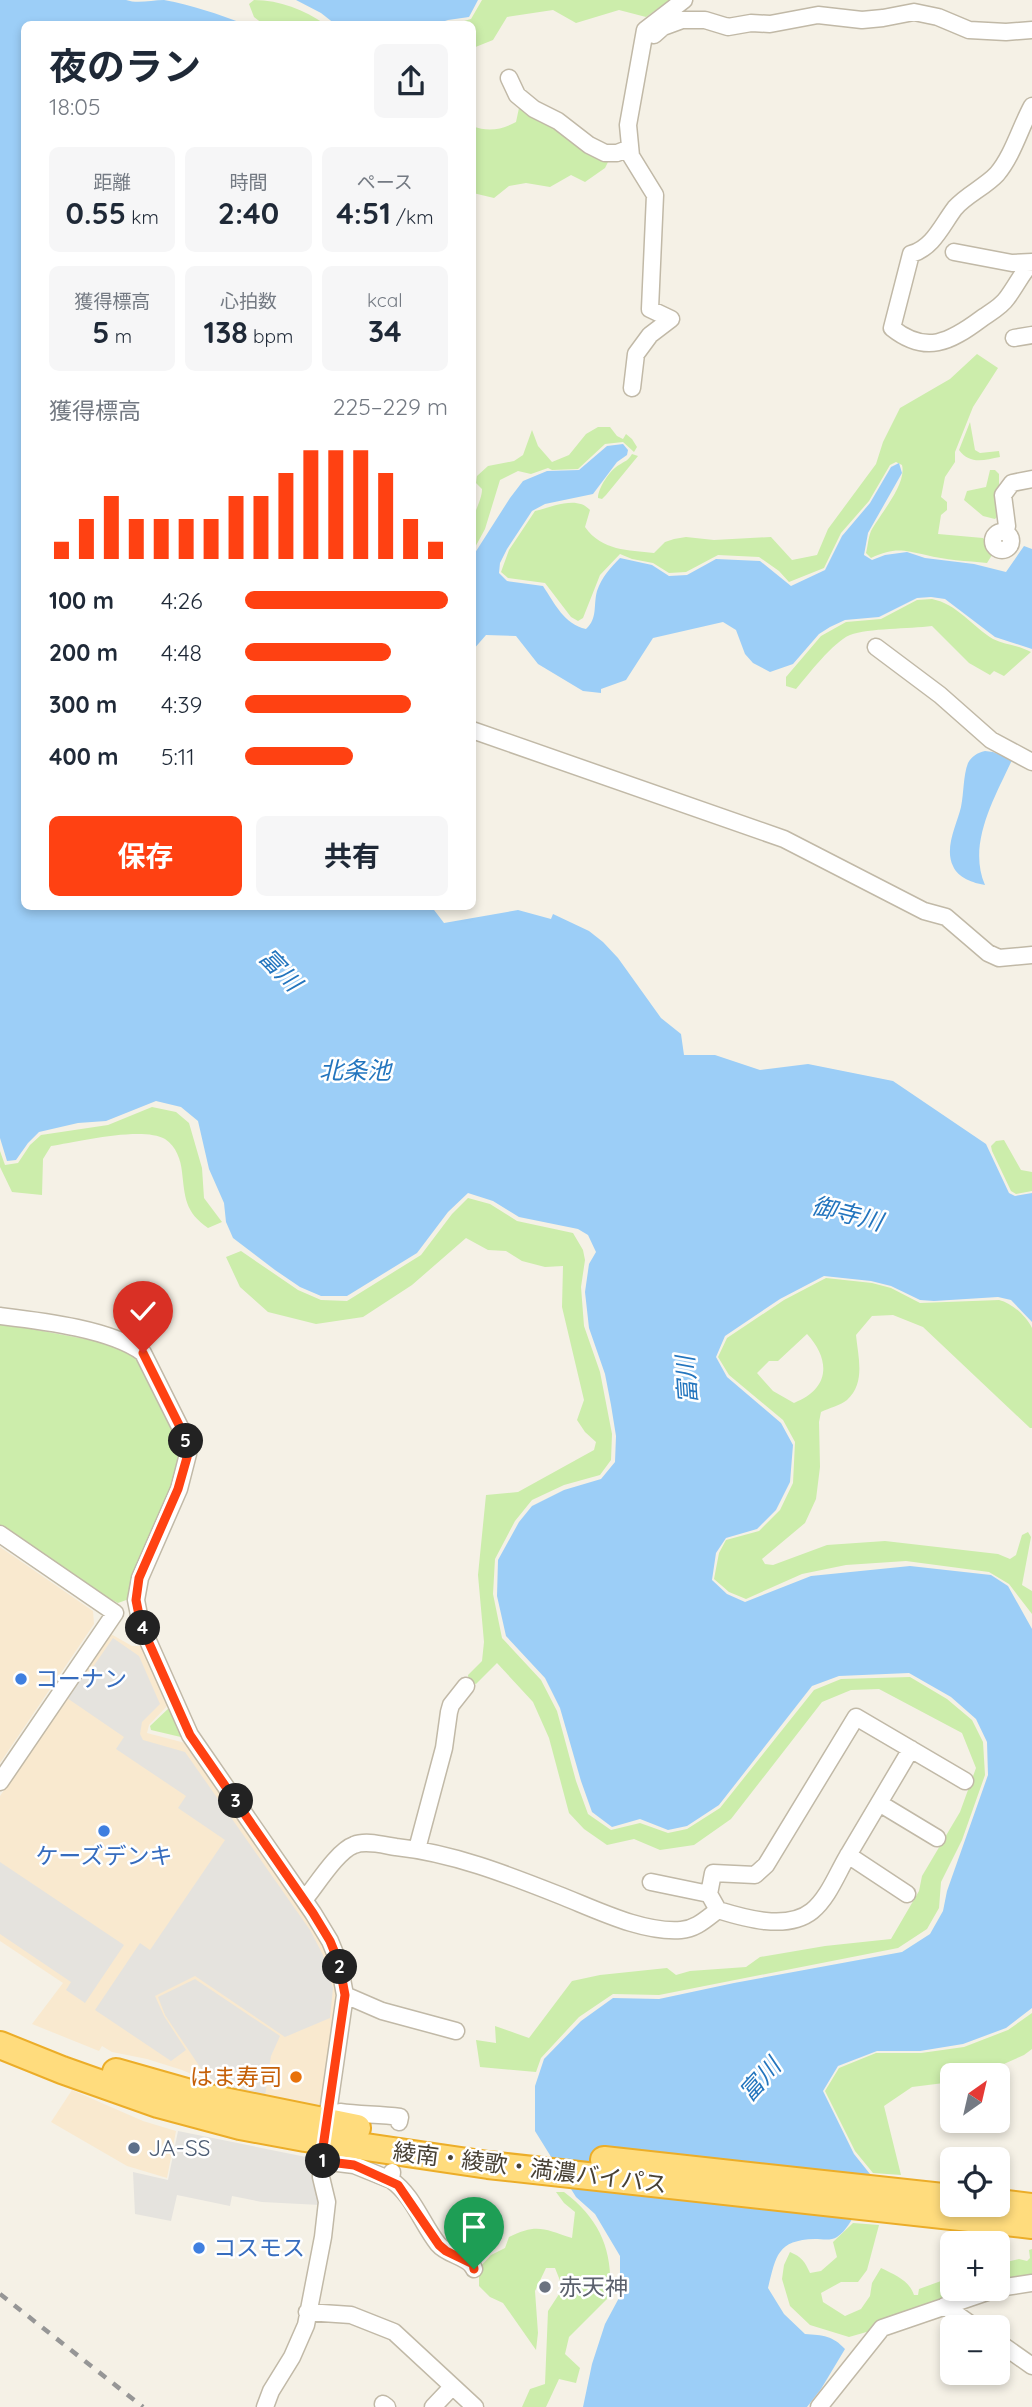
<!DOCTYPE html>
<html lang="ja">
<head>
<meta charset="utf-8">
<style>
  :root { --surface:#fff; --page:#f6f6f7; --text:#1f2937; --muted:#747a83; --accent:#ff4112 }
  body { margin:0; font-family:Quicksand,"Noto Sans JP",sans-serif; background:var(--page); color:var(--text); height:100vh; display:flex; flex-direction:column; font-size:26px; white-space:nowrap }
  * { box-sizing:border-box; margin:0 }
  p { font-size:23px; color:var(--muted) }
  .icon { flex:none; width:38px; height:38px; fill:none; stroke:currentColor; stroke-width:2; stroke-linecap:round; stroke-linejoin:round }
  .map { position:relative; flex:1; overflow:hidden }
  .panel { position:absolute; left:21px; top:21px; width:455px; height:889px; display:flex; flex-direction:column; background:var(--surface); border-radius:10px; box-shadow:0 4px 10px #0003 }
  .panel>* { flex:none }
  .needle { width:46px; rotate:34deg }
  .tools { position:absolute; left:940px; top:2063px; display:grid; gap:14px }
  .tools a { display:grid; place-items:center; width:70px; height:70px; border-radius:10px; background:var(--surface); box-shadow:0 4px 10px #0003; font-size:35px }
  .pin { position:absolute; display:grid; place-items:center; width:60px; height:60px; color:#fff; margin:-72px -30px; border-radius:50% 50% 50% 0; rotate:-45deg; box-shadow:0 0 7px #0007 }
  .pin .icon { rotate:45deg }
  .km { position:absolute; width:35px; height:35px; margin:-18px; border-radius:50%; background:#222; color:#fff; font-size:19px; line-height:35px; text-align:center }
  .round { display:grid; place-items:center; flex:none; width:74px; height:74px; border-radius:10px; background:var(--page) }
  .headline { display:flex; align-items:center; justify-content:space-between; height:119px; padding:0 28px }
  h1 { font-size:38px; font-weight:700; line-height:52px }
  .figures { display:grid; grid-template-columns:repeat(3,1fr); gap:10px; height:119px; padding:7px 28px }
  .figures div { display:grid; align-content:center; border-radius:10px; background:var(--page); text-align:center }
  .figures b { font-size:30px; font-weight:700 }
  .figures small { font-size:19px; font-weight:400 }
  .figures p { font-size:19px }
  .chart { height:196px; padding:14px 28px }
  .chart p { display:flex; justify-content:space-between }
  .chart svg { width:100%; height:126px; margin-top:7px; stroke:var(--accent); stroke-width:6 }
  .action { display:flex; gap:14px; margin-top:auto; padding:14px 28px }
  .action a { flex:1; height:80px; border-radius:10px; background:var(--accent); color:#fff; font-size:28px; font-weight:700; line-height:80px; text-align:center }
  .action a+a { background:var(--page); color:var(--text) }
  ul { padding:0 28px; list-style:none; font-size:23px }
  li { display:grid; grid-template-columns:112px 84px 1fr; align-items:center; height:52px }
  li i { height:18px; border-radius:9px; background:var(--accent) }
  .map>svg:first-child { display:block }
  .commercial { fill:#f9e9cf }
  .green { fill:#ccedab; fill-rule:evenodd }
  .parking { fill:#e5e3de }
  .water { fill:#9ccef7 }
  .lines { fill:none; stroke-linecap:round; stroke-linejoin:round }
  .minor-casing { stroke:#c1b9a7; stroke-width:19 }
  .trunk-casing { stroke:#ecad28; stroke-width:30 }
  .minor { stroke:#fff; stroke-width:16 }
  .trunk { stroke:#ffdc7d; stroke-width:26 }
  .rail { stroke:#969696; stroke-width:4.5; stroke-dasharray:9 9; stroke-linecap:butt }
  .route-casing { stroke:#fff; stroke-width:14 }
  .route { stroke:#ff4112; stroke-width:9 }
  .shop-dot { fill:#3f7fe0; stroke:#fff; stroke-width:2.5 }
  .food-dot { fill:#e8710a; stroke:#fff; stroke-width:2.5 }
  .service-dot { fill:#5c6f8a; stroke:#fff; stroke-width:2.5 }
  .worship-dot { fill:#6b7280; stroke:#fff; stroke-width:2.5 }
  .labels { text-anchor:middle; stroke-width:5; stroke-linejoin:round; paint-order:stroke }
  .shop-label { font-size:23px; fill:#366cbe; stroke:#fff; text-anchor:start }
  .food-label { font-size:23px; fill:#c56008; stroke:#fff; text-anchor:end }
  .service-label { font-size:23px; fill:#4e5e75; stroke:#fff; text-anchor:start }
  .street-label { font-size:23px; fill:#484134; stroke:#fff }
  .worship-label { font-size:23px; fill:#5b616d; stroke:#fff; text-anchor:start }
  .water-label { font-size:24px; font-style:italic; fill:#2375be; stroke:#fff }
</style>
</head>
<body>
<div class="map">
<svg width="1032" height="2407" viewBox="0 0 1032 2407">
  <rect width="100%" height="100%" fill="#f5f1e6"/>
  <!-- commercial -->
  <path class="commercial" d="M0 1547 93 1611 94 1624 0 1763Z
    M109 1633 132 1646H141L168 1705 149 1725 147 1733 189 1744 328 1949 337 1988 320 2109 287 2103 221 2087 182 2070 147 2059 112 2052 102 2046 99 2051 32 2024 63 1983 0 1941V1796Z
    M72 2090 143 2121 176 2131 167 2178 127 2166 51 2122Z"/>
  <!-- green -->
  <path class="green" d="M254 0C280 0 304 10 325 24H263L254 17 249 4Z
    M482 0H670L646 17 619 10 576 23 553 10 507 17 493 40 473 48 472 24H454L471 19Z
    M519 108 540 115 609 160 605 168 585 182 571 175 550 187 526 183 509 186 494 198 473 193 472 126C488 132 501 130 516 122Z
    M977 354 998 368 973 407 955 452V462L945 477 941 497 947 502V510L941 515 938 534 983 538 990 546 992 555 987 563C967 561 945 560 926 555 902 550 895 547 871 558L866 553C868 546 868 538 871 531 880 514 907 484 902 465L896 462 890 465 869 501 841 533 824 568 789 582 779 571 759 557 718 555 686 572 669 573 653 563 632 559 620 554 600 575 583 618 578 621 571 617 545 583 508 578 501 572 509 550 535 511C552 507 577 495 590 510L585 527C602 551 628 550 654 553L665 542 674 539 686 537 714 540 771 537 792 560 817 555 828 529 876 464 883 442 900 408 950 379Z
    M970 422 975 450 980 453 999 451 1000 457C984 460 970 465 959 450Z
    M598 427H610L617 436 623 439 626 434 632 439 637 447 634 452 623 442 605 444 578 469 552 470 548 468 531 474 518 471 500 480 485 529 473 551C472 542 471 532 473 522 474 511 482 500 482 489L476 483 477 476 488 466 514 461 523 455 532 430 538 446 552 462 569 455 586 434Z
    M632 454 638 456 606 495 602 499 598 498C598 488 610 470 619 465 625 461 628 461 632 454Z
    M990 470H995L999 474V515L995 519 983 516 964 500 967 491 986 487Z
    M932 599C957 604 972 626 993 639 1005 645 1019 645 1031 652L1004 676 994 671 990 675 969 663 932 626C909 629 869 628 850 635 833 642 808 675 796 689L786 686V677L821 636 846 622 881 619 917 600Z
    M152 1107 176 1112 189 1123 202 1168 204 1198 222 1222 208 1228C185 1212 185 1198 182 1172 181 1160 176 1146 165 1139 142 1126 77 1142 51 1146L43 1159 42 1195 12 1192 0 1167V1151L5 1165 18 1163 30 1145 41 1135 108 1125Z
    M996 1141 1004 1140 1021 1170 1032 1172V1191L1016 1194 1011 1191 992 1151 991 1146Z
    M468 1198 490 1204 517 1221 573 1233 583 1250 585 1260 581 1287 584 1326 600 1372 612 1434 611 1460 600 1475 564 1485 532 1500 515 1521 495 1559 493 1594 502 1638 541 1680 557 1711 576 1781 588 1814 611 1830 640 1823 668 1833 687 1829 720 1808 814 1690 841 1679 910 1677 947 1699 972 1720 983 1742 985 1775 962 1840 941 1882 939 1908 927 1929 898 1948 659 1995 613 1994 579 2017 541 2058 536 2072 480 2067 476 2040 496 2043 495 2026 529 2038 572 1981 600 1975 667 1968 676 1975 690 1971 746 1967 760 1957 825 1946 891 1939 919 1891 922 1876 960 1812 976 1768 962 1733 879 1689 851 1690 822 1702 731 1819 694 1845 660 1850 634 1839 607 1845 584 1829 569 1813 549 1738 533 1702 497 1663 476 1684 469 1682 468 1675 482 1661 484 1642 478 1575 486 1495 518 1492 594 1450 596 1442 585 1432 577 1420 584 1400 562 1307 563 1266 545 1267 522 1261 506 1251 488 1250 466 1238 412 1285 363 1317 316 1324 268 1312 240 1287 226 1257 241 1251 298 1290 321 1300 347 1301 421 1255 452 1214Z
    M826 1278 872 1283 891 1288 920 1303 999 1300C1012 1303 1026 1316 1032 1328V1428H1030L923 1327 893 1315 872 1316 856 1335C858 1357 866 1383 847 1400 841 1405 829 1408 821 1412L819 1422 820 1467 816 1499 805 1523 762 1559 765 1564 773 1565 827 1545 885 1541 998 1554 1010 1559 1016 1555 1022 1535 1028 1532 1031 1537 1022 1585 1032 1591V1614L1009 1584 989 1572 906 1561 846 1565 802 1574 746 1599 729 1592 714 1579 719 1553 726 1540 759 1531 780 1510 793 1483 795 1442 783 1420 729 1375 718 1357 727 1338 784 1300ZM807 1334C831 1360 830 1389 794 1403L773 1391 757 1373 769 1361H778Z
    M0 1323 117 1345 132 1353 143 1364 174 1429 179 1448V1466L129 1599 118 1603 101 1594 0 1525Z
    M170 1707 185 1738 151 1730 150 1726Z
    M1032 2013V2049L1024 2055 979 2075 952 2076V2082L912 2087 884 2106 901 2175 873 2173 855 2151 825 2091 839 2068 876 2053H921L964 2047 1008 2030Z
    M556 2192H564C601 2220 613 2251 610 2296L569 2337 565 2354 580 2368 576 2383 559 2379 546 2407H522L530 2389 545 2384 548 2311 563 2288 555 2268H546L535 2291 538 2333 536 2350 503 2303 490 2297 479 2286V2268L491 2255 505 2248 509 2237C537 2223 544 2229 572 2238L575 2212 564 2203Z
    M853 2223 879 2225 867 2270 858 2282H841L821 2293 823 2302 845 2316 861 2309 870 2296 872 2283 881 2268C895 2275 909 2280 914 2295H918L919 2289 952 2277V2289H982L870 2331 849 2337 810 2325 790 2306 782 2279 784 2265 790 2252C802 2257 805 2262 810 2273L821 2271 837 2257 833 2242Z
    M1032 2249V2277L998 2284V2264L1019 2259 1027 2261 1030 2258 1029 2250Z"/>
  <!-- parking -->
  <path class="parking" d="M113 1638 139 1656 160 1704 142 1722 140 1734 143 1740 185 1752 310 1930 323 1955 333 1988 330 2018 285 2037 195 1976 155 1996 164 2016 186 2050 171 2061 95 2010 140 1943 150 1950 225 1840 178 1808 186 1796 116 1749 124 1737 67 1698 84 1672 88 1674Z
    M0 1862 124 1945 85 2003 66 1990 71 1982 0 1934Z
    M195 1979 280 2036 271 2056 265 2096 227 2087 206 2076 165 2015 158 1997Z
    M178 2131 311 2158 312 2178 320 2200V2205L262 2202 232 2196 230 2206 177 2195 171 2221 135 2214 133 2172 168 2180Z"/>
  <!-- water -->
  <path class="water" d="M0 0H126C138 4 151 0 164 0 192 5 218 14 244 24H24V906H431L444 923 518 910 551 919 553 914 589 931 603 942 618 958 661 1018 681 1034 684 1055H715L760 1070 808 1064 893 1081 986 1144 1009 1193 1015 1196 1032 1193V1322L1011 1300 998 1297 934 1301 920 1300 891 1286 871 1281 824 1276 780 1299 725 1336 716 1357 727 1377 781 1423 793 1445 790 1482 776 1510 757 1529 726 1538 716 1553 712 1580 727 1594 745 1602 811 1576 910 1566 991 1575 1008 1586 1032 1629V2008L1006 2028 963 2044 920 2051H877L838 2066 823 2091 854 2154 870 2174C862 2193 855 2225 837 2237 831 2241 822 2239 815 2239 777 2240 776 2256 768 2288L784 2314 805 2334C823 2335 833 2336 845 2349L821 2389 807 2407H583L592 2364 605 2324 620 2296V2256L595 2214 576 2197 535 2131V2086L544 2059 581 2021 613 1998 659 1999 734 1983 902 1952 930 1934 943 1911 947 1891 988 1775 987 1742 976 1719 951 1697 909 1673 839 1676 812 1686 719 1805 687 1826 668 1830 640 1819 612 1827 592 1812 581 1781 560 1708 545 1678 506 1636 497 1596 498 1560 519 1522 532 1506 564 1490 601 1479 615 1462 616 1436 611 1405 605 1374 589 1328 585 1292 589 1264 596 1252 588 1235 578 1229 519 1217 493 1201 468 1193 448 1212 417 1253 347 1296H321L300 1287 275 1270 233 1238 226 1222 224 1203 209 1169 198 1121 181 1107 156 1101 106 1121 78 1123 39 1132 28 1143 16 1160 7 1161 0 1138Z
    M296 0H478L469 17 448 20 436 24H335L321 13Z
    M623 444 628 450 627 455 617 462 593 494 545 504 532 511 507 549 500 563 499 573 507 581 543 586C555 604 564 624 586 629 598 618 593 606 597 591 602 577 610 568 620 558L652 565 669 576 687 575 716 559 760 561 791 586 825 570 842 536 870 503 891 467 899 463 902 473 868 533 864 555 872 560 885 555 907 552 925 558 974 564 1006 572 1024 546 1032 549V649L995 637 945 599 931 597 917 598 879 617 845 620 830 627 819 634 793 664 770 672 753 663 745 654 736 630 723 622 653 638 626 680 601 689V693L583 691 538 664 516 636 486 635 473 650V556L510 498 523 481 547 471 579 470 607 446Z
    M985 751 993 752 1012 760C995 797 967 844 985 885 973 883 958 878 953 866 944 848 957 824 961 807 964 793 963 776 968 763 972 756 977 753 985 751Z"/>
  <g class="lines">
    <!-- minor casing -->
    <g class="minor-casing">
      <path id="minor" d="M654 35 663 27 682 20H705L728 27 751 23 770 24 818 15 862 20 883 18 914 12 938 17 969 30 1006 32 1032 30
        M509 78 517 95 534 109 558 121 589 145 605 153H617L630 148
        M1032 106C1020 128 1013 155 997 174 985 187 966 195 955 208 942 225 933 248 911 254L892 328C926 355 950 342 981 319 989 313 1001 307 1007 298 1016 286 1022 273 1032 262
        M954 252 1012 263 1032 262
        M1014 338 1032 335
        M632 388 636 354 650 335 671 319 650 309 655 195 631 156 628 125 645 30 684 0
        M993 541a9 9 0 1 1 18 0a9 9 0 1 1-18 0Z
        M1005 532 1007 526 1003 495 1012 483 1032 479
        M876 647 940 695 991 740 1032 762
        M472 730 784 839 924 911 946 917 988 953 999 958 1032 955
        M0 1316C41 1321 111 1329 143 1353L185 1437 188 1454 179 1489 140 1578 136 1600 141 1625 190 1735 313 1913 330 1941 339 1963 345 1995 321 2161V2177L327 2202 323 2237 306 2325 292 2357 271 2391 265 2407
        M0 1534 115 1613 0 1782
        M879 1803 937 1838
        M417 1849 444 1748 449 1712 451 1705 466 1686
        M848 1855 907 1894
        M651 1882 709 1894
        M304 1900C316 1886 337 1851 354 1845 366 1840 383 1845 396 1847 452 1853 506 1874 559 1895 595 1909 642 1933 681 1930 696 1929 706 1919 718 1910 744 1918 787 1931 812 1911 828 1898 837 1874 847 1857 868 1821 890 1785 911 1749
        M718 1910 709 1894 713 1873 755 1875 766 1865 856 1717 965 1781
        M345 1995 382 2011 456 2031
        M340 2112C360 2115 379 2114 400 2117L399 2122
        M321 2161 354 2165 391 2180 392 2172
        M391 2180C413 2195 422 2224 438 2244 448 2256 469 2256 474 2269
        M998 2288 1032 2283
        M945 2306 976 2328
        M307 2312 351 2315 394 2332 475 2407
        M998 2342 1032 2366
        M383 2404 387 2407
        M433 2407 452 2387
        M819 2407 882 2328 996 2289"/>
    </g>
    <!-- trunk casing -->
    <g class="trunk-casing">
      <path id="trunk" d="M0 2045 62 2070 158 2104 240 2126 305 2138 488 2165 1032 2225
        M116 2072 204 2097 357 2128
        M604 2160 952 2198
        M998 2203 1032 2207"/>
    </g>
    <!-- minor -->
    <use href="#minor" class="minor"/>
    <!-- trunk -->
    <use href="#trunk" class="trunk"/>
    <!-- rail -->
    <path class="rail" d="M0 2294 143 2407"/>
  </g>
  <g class="lines">
    <!-- route casing -->
    <g class="route-casing">
      <path id="route" d="M143 1353 185 1437 188 1454 178 1489 139 1578 136 1600 141 1625 190 1735 313 1913 330 1941 339 1963 345 1995 321 2161 354 2165 398 2185 439 2245 446 2251 473 2264 474 2269"/>
    </g>
    <!-- route -->
    <use href="#route" class="route"/>
  </g>
  <!-- markers -->
  <g class="shop-dot">
    <circle cx="21" cy="1679" r="7"/>
    <circle cx="104" cy="1831" r="7"/>
    <circle cx="199" cy="2248" r="7"/>
  </g>
  <circle class="food-dot" cx="296" cy="2077" r="7"/>
  <circle class="service-dot" cx="134" cy="2148" r="7"/>
  <circle class="worship-dot" cx="545" cy="2287" r="7"/>
  <g class="labels">
    <!-- shop labels -->
    <g class="shop-label">
      <text x="35" y="1687">コーナン</text>
      <text x="104" y="1864" text-anchor="middle">ケーズデンキ</text>
      <text x="213" y="2256">コスモス</text>
    </g>
    <!-- food labels -->
    <g class="food-label">
      <text x="282" y="2085">はま寿司</text>
    </g>
    <!-- service labels -->
    <g class="service-label">
      <text x="148" y="2156">JA-SS</text>
    </g>
    <!-- street labels -->
    <g class="street-label">
      <text transform="translate(530 2168) rotate(7)" y="8">綾南・綾歌・満濃バイパス</text>
    </g>
    <!-- worship labels -->
    <g class="worship-label">
      <text x="559" y="2295">赤天神</text>
    </g>
    <!-- water labels -->
    <g class="water-label">
      <text transform="translate(280 970) rotate(46)" y="8">富川</text>
      <text x="355" y="1079">北条池</text>
      <text transform="translate(847 1214) rotate(14)" y="8">御寺川</text>
      <text transform="translate(687 1380) rotate(-94)" y="8">富川</text>
      <text transform="translate(760 2080) rotate(-48)" y="8">富川</text>
    </g>
  </g>
</svg>
<div class="tools">
<a><svg class="needle" viewBox="-14 -14 28 28"><path d="M0-13l5 13h-10z" fill="#e53935"/><path d="M0 13l5-13h-10z" fill="#747a83"/></svg></a>
<a><svg class="icon" aria-label="locate" viewBox="0 0 24 24"><circle cx="12" cy="12" r="6"/><path d="M12 2v4M12 18v4M2 12h4M18 12h4"/></svg></a>
<a>+</a>
<a>−</a>
</div>
<div class="pin" style="left:474px;top:2269px;background:#1e9e55"><svg class="icon" aria-label="arrive" viewBox="0 0 24 24"><path d="M6 21V4h12l-3 4 3 4H6"/></svg></div>
<div class="pin" style="left:143px;top:1353px;background:#d93025"><svg class="icon" aria-label="check" viewBox="0 0 24 24"><path d="M5 12l5 5 9-10"/></svg></div>
<b class="km" style="left:323px;top:2161px">1</b>
<b class="km" style="left:340px;top:1967px">2</b>
<b class="km" style="left:236px;top:1801px">3</b>
<b class="km" style="left:143px;top:1628px">4</b>
<b class="km" style="left:186px;top:1441px">5</b>
<section class="panel">
<div class="headline"><div><h1>夜のラン</h1><p>18:05</p></div><a class="round"><svg class="icon" aria-label="share" viewBox="0 0 24 24"><path d="M12 15V3M7 8l5-5 5 5M5 13v7h14v-7"/></svg></a></div>
<div class="figures">
<div><p>距離</p><b>0.55<small> km</small></b></div>
<div><p>時間</p><b>2:40</b></div>
<div><p>ペース</p><b>4:51<small> /km</small></b></div>
</div>
<div class="figures">
<div><p>獲得標高</p><b>5<small> m</small></b></div>
<div><p>心拍数</p><b>138<small> bpm</small></b></div>
<div><p>kcal</p><b>34</b></div>
</div>
<div class="chart"><p><span>獲得標高</span>225–229 m</p>
<svg viewBox="0 0 160 44" preserveAspectRatio="none"><path d="M5 44V38M15 44V30M25 44V22M35 44V30M45 44V30M55 44V30M65 44V30M75 44V22M85 44V22M95 44V14M105 44V6M115 44V6M125 44V6M135 44V14M145 44V30M155 44V38"/></svg>
</div>
<ul>
<li><b>100 m</b>4:26<i style="width:100%"></i></li>
<li><b>200 m</b>4:48<i style="width:72%"></i></li>
<li><b>300 m</b>4:39<i style="width:82%"></i></li>
<li><b>400 m</b>5:11<i style="width:53%"></i></li>
</ul>
<div class="action"><a>保存</a><a>共有</a></div>
</section>
</div>
</body>
</html>
